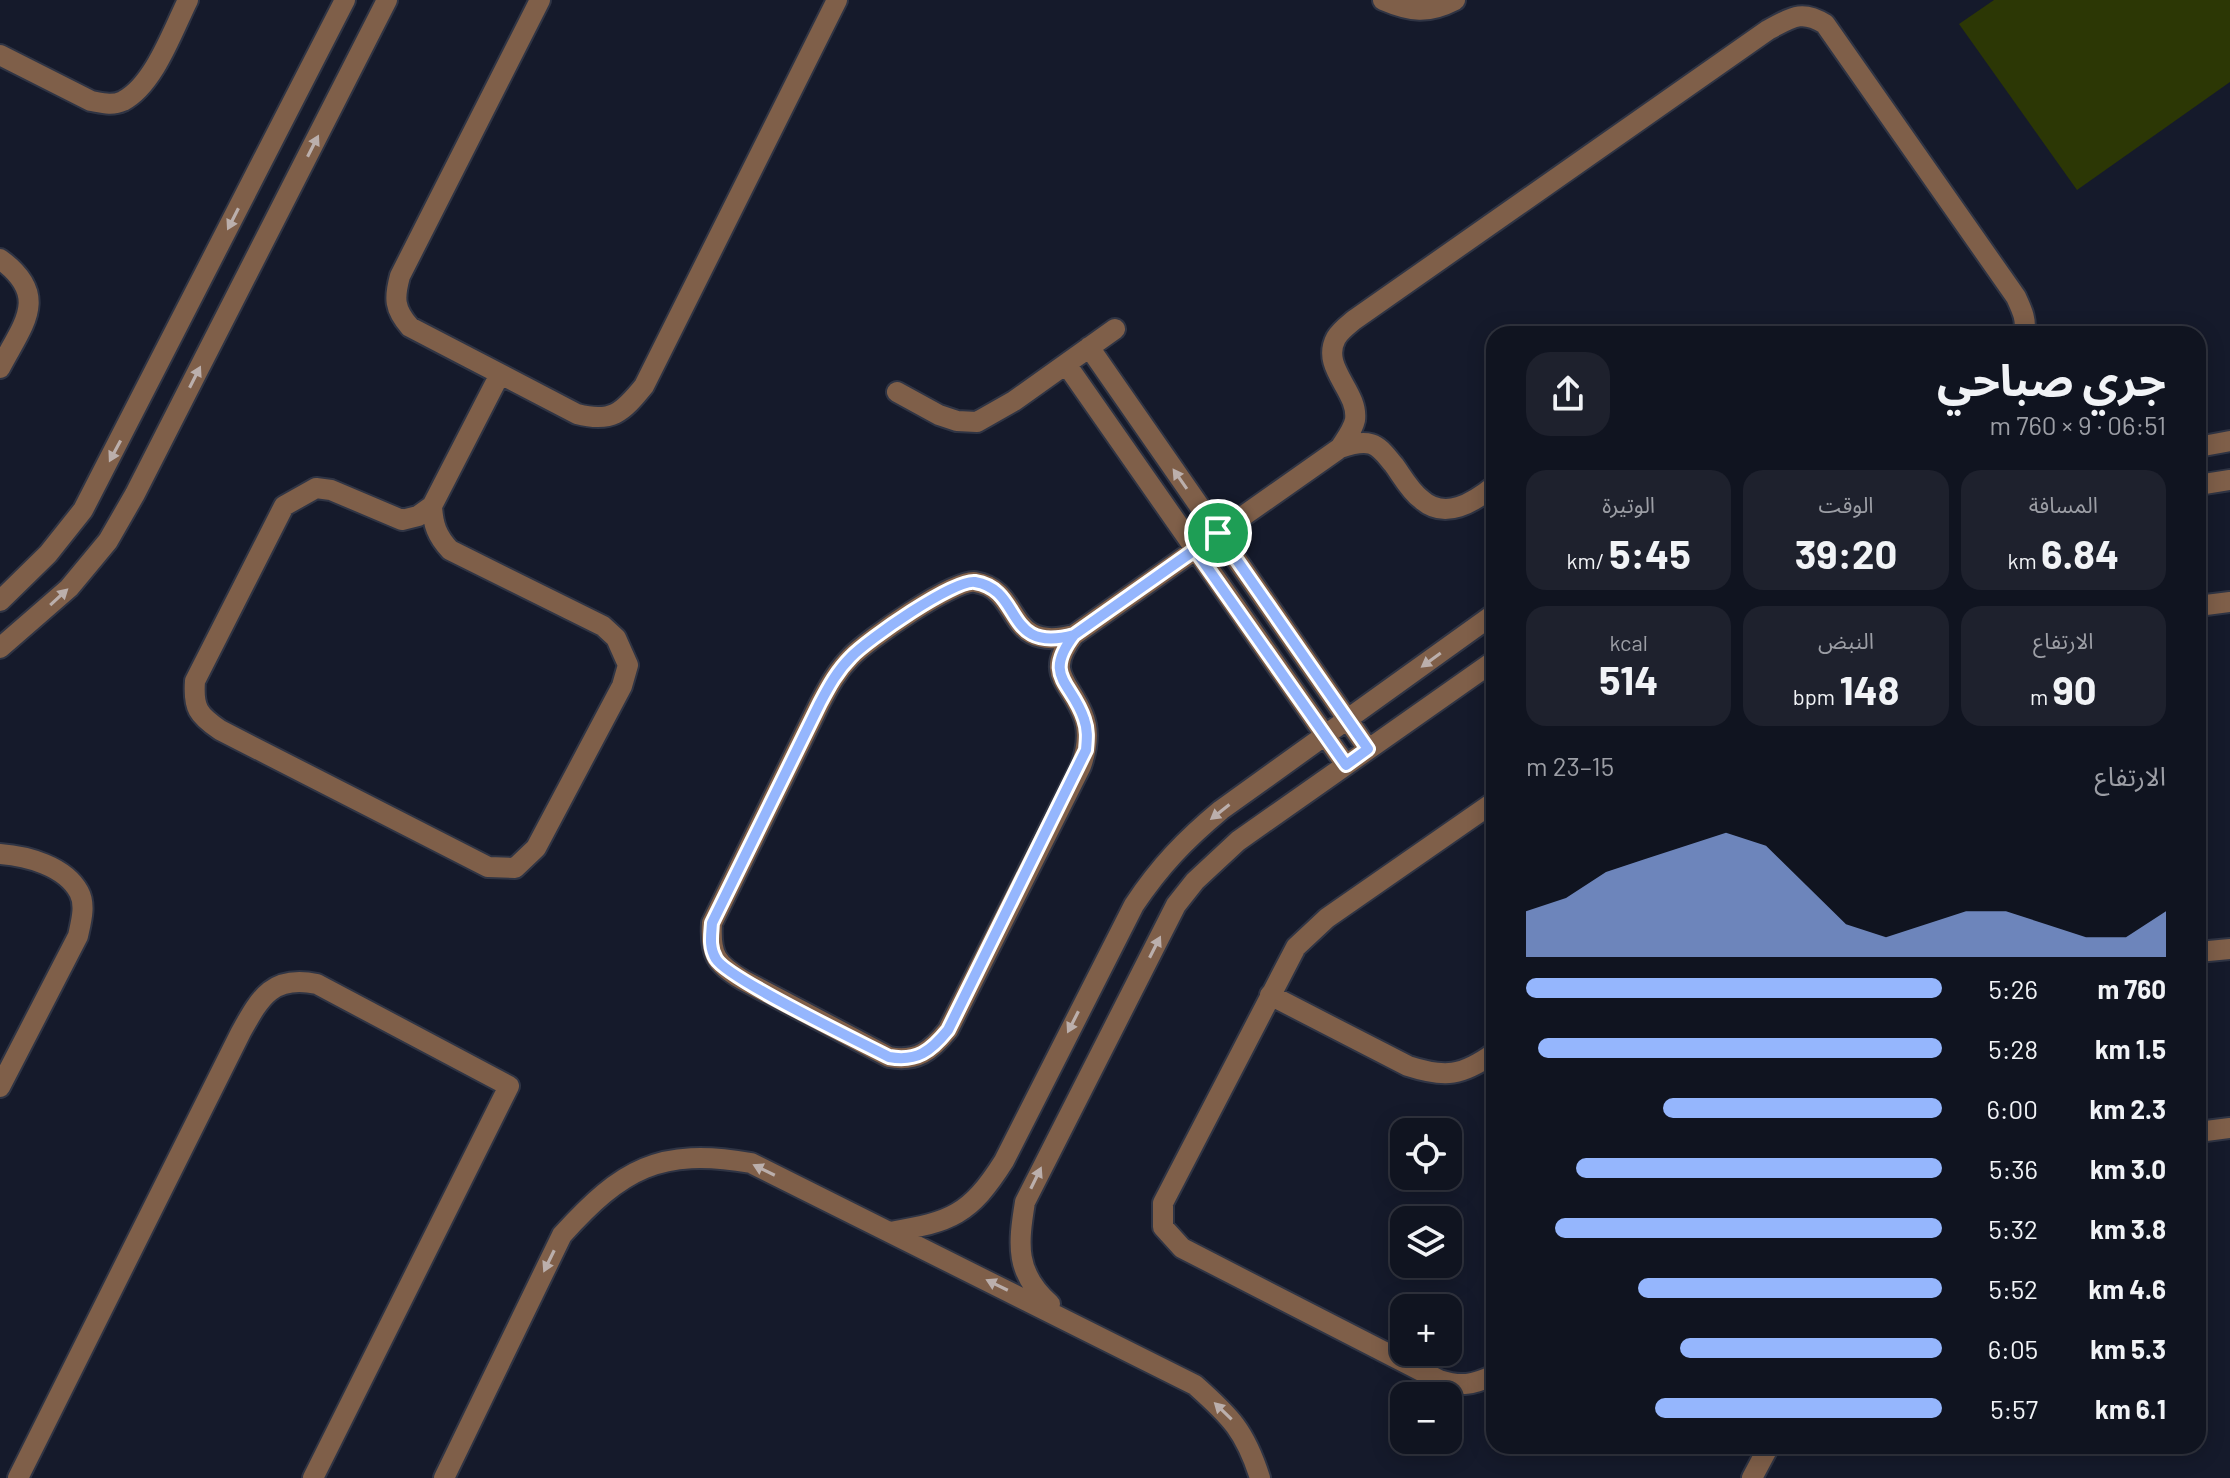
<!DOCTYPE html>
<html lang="ar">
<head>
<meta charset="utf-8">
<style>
  :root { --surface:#101420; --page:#1e212d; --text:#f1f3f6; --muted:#9c9ea5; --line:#30333e; --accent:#95b6fd }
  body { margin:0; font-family:Barlow,"Noto Sans Arabic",sans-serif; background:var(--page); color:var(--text); direction:rtl; height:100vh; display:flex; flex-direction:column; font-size:30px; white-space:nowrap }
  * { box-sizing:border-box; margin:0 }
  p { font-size:26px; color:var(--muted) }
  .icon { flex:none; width:44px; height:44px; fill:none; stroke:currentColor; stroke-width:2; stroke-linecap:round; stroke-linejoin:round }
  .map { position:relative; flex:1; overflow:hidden; direction:ltr }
  .panel { position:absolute; left:1486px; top:326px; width:720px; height:1128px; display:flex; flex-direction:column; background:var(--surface); border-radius:24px; box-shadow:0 4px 20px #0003,0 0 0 2px var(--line); direction:rtl }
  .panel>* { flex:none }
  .tools { position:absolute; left:1390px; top:1118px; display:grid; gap:16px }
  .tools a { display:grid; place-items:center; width:72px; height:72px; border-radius:16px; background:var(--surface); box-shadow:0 4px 20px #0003,0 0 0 2px var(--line); font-size:40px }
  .pin { position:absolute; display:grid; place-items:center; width:68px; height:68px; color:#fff; margin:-34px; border:4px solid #fff; border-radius:50%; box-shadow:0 2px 8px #0007 }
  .round { display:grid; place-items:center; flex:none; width:84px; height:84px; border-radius:24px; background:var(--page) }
  .headline { display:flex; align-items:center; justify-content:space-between; height:136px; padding:0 40px }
  h1 { font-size:44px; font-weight:700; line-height:60px }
  .metrics { display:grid; grid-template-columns:repeat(3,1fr); gap:12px; height:136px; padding:8px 40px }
  .metrics div { display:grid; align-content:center; border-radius:20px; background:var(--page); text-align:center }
  .metrics b { font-size:40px; font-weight:700 }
  .metrics small { font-size:22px; font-weight:400 }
  .metrics p { font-size:22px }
  .chart { height:224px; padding:16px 40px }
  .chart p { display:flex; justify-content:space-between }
  .chart svg { width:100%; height:144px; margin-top:8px; fill:var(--accent); opacity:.7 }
  ul { padding:0 40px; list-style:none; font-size:26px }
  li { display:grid; grid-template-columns:128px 96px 1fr; align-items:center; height:60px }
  li i { height:20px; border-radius:10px; background:var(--accent) }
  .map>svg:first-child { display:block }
  .green { fill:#2c3705 }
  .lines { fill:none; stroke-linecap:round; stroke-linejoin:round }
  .minor-casing { stroke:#2f3444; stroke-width:24 }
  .minor { stroke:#7f5f49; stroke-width:20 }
  .oneway { fill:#bbafac }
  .route-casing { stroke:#fff; stroke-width:16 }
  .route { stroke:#95b6fd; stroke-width:10 }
</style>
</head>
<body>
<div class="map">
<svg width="2230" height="1478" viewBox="0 0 2230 1478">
  <rect width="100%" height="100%" fill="#151a2b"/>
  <!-- green -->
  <path class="green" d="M1994 0H2230V82L2077 190 1959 24Z"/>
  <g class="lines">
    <!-- minor casing -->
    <g class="minor-casing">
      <path id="minor" d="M540 0 400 276C394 298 394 309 410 327L577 414C612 423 622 413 644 386L837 0
        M1383 0C1411 12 1428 14 1455 0
        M0 55 91 101C102 103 112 106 123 101 154 85 173 30 188 0
        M0 259C51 296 23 324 0 368
        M1089 347 1368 749
        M1066 364 1346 765
        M897 392 939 415 957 421 977 422 1014 401 1115 329
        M2198 447 2230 441
        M1340 448C1345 440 1353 430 1355 420 1359 391 1320 368 1336 338 1340 331 1348 325 1354 320L1768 30C1791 18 1801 9 1825 24L2016 297C2022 310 2027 320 2024 334
        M2198 485 2230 480
        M432 506C433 525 437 536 450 550L603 626 616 638 628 665 622 686 536 848 515 868 488 867 220 730C198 715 193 708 195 681L284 506 316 488 331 490 402 520 418 516 432 506 500 374
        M0 601 48 554 83 510 345 0
        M2198 606 2230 602
        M1074 635C1003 653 1024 590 975 582 954 579 867 640 851 657 837 671 829 686 820 703L712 923C710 955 716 964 743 980L889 1057C917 1062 931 1051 948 1030L1081 766C1087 749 1090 732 1083 715 1069 680 1044 674 1074 635L1340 448C1349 445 1361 441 1371 444 1381 447 1387 457 1394 465 1402 476 1410 491 1421 499 1445 521 1474 502 1494 486
        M0 648 69 588 108 541 135 494 387 0
        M1494 802 1327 918 1296 947 1163 1203V1227L1182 1248 1439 1380C1461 1387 1473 1385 1494 1375
        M0 854C27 856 65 866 79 892 86 905 81 922 78 936L0 1087
        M2198 952 2230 949
        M1270 995 1408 1066C1445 1078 1462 1076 1494 1053
        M2198 1132 2230 1128
        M890 1232C951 1222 970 1215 1004 1161L1134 905C1160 866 1185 840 1221 810L1494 614
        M1050 1304C1015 1273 1018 1245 1025 1202L1176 905 1195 881 1238 841 1494 661
        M18 1478 241 1032C261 996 273 975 317 984L509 1086 313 1478
        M444 1478 562 1235C622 1169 659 1147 751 1163L1195 1385C1231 1417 1245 1431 1260 1478
        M1752 1478 1769 1446"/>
    </g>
    <!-- minor -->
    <use href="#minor" class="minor"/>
  </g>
  <!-- one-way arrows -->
  <defs><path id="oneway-solid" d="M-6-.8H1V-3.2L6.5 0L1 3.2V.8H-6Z" transform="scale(2)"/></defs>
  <g class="oneway">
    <use href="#oneway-solid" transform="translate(313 146) rotate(-63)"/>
    <use href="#oneway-solid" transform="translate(233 219) rotate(117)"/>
    <use href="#oneway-solid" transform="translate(195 377) rotate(-63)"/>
    <use href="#oneway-solid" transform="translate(115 451) rotate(118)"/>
    <use href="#oneway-solid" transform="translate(1180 479) rotate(-125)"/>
    <use href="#oneway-solid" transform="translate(59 597) rotate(-43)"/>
    <use href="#oneway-solid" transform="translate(1431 660) rotate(144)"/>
    <use href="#oneway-solid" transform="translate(1220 812) rotate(142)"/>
    <use href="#oneway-solid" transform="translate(1155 947) rotate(-63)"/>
    <use href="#oneway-solid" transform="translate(1073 1022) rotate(117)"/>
    <use href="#oneway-solid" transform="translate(764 1170) rotate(-154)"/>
    <use href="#oneway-solid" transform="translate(1036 1178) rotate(-64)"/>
    <use href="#oneway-solid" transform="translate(549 1261) rotate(116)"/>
    <use href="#oneway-solid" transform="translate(997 1285) rotate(-154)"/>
    <use href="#oneway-solid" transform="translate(1223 1411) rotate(-136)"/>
  </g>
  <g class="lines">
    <!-- route casing -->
    <g class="route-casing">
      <path id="route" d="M1218 533 1074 635C1003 654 1024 590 975 582 954 579 867 640 851 657 837 671 829 686 820 703L712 923C711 936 709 948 716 959 728 979 860 1042 889 1057 917 1062 931 1051 948 1030L1086 750C1087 739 1088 730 1084 719 1072 682 1042 677 1074 635L1195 550 1346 765 1368 749 1218 533"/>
    </g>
    <!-- route -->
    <use href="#route" class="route"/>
  </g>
</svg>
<div class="tools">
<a><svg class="icon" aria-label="locate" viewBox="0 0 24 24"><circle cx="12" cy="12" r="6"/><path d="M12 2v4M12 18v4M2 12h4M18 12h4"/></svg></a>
<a><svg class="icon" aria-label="layers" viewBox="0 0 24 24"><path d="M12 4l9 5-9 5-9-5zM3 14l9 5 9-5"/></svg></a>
<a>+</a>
<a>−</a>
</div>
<div class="pin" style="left:1218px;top:533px;background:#1e9e55"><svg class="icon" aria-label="arrive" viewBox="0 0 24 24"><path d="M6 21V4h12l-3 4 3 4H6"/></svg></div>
<section class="panel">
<div class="headline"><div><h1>جري صباحي</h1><p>06:51 · 9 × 760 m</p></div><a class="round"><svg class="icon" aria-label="share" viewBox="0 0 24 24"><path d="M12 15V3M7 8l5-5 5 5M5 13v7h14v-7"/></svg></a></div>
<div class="metrics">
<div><p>المسافة</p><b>6.84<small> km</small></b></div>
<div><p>الوقت</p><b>39:20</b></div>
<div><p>الوتيرة</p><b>5:45<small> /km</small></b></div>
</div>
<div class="metrics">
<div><p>الارتفاع</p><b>90<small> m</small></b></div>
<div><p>النبض</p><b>148<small> bpm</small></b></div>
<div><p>kcal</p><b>514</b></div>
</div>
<div class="chart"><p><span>الارتفاع</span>15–23 m</p>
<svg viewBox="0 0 160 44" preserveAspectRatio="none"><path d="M0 44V30L10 26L20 18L30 14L40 10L50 6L60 10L70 22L80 34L90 38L100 34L110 30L120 30L130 34L140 38L150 38L160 30V44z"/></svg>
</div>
<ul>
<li><b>760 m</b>5:26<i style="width:100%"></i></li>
<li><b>1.5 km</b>5:28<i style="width:97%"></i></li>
<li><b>2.3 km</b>6:00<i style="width:67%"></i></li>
<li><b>3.0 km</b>5:36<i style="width:88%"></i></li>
<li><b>3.8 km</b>5:32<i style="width:93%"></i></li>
<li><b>4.6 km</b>5:52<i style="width:73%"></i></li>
<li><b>5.3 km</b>6:05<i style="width:63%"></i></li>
<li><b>6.1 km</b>5:57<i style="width:69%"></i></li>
</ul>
</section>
</div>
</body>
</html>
